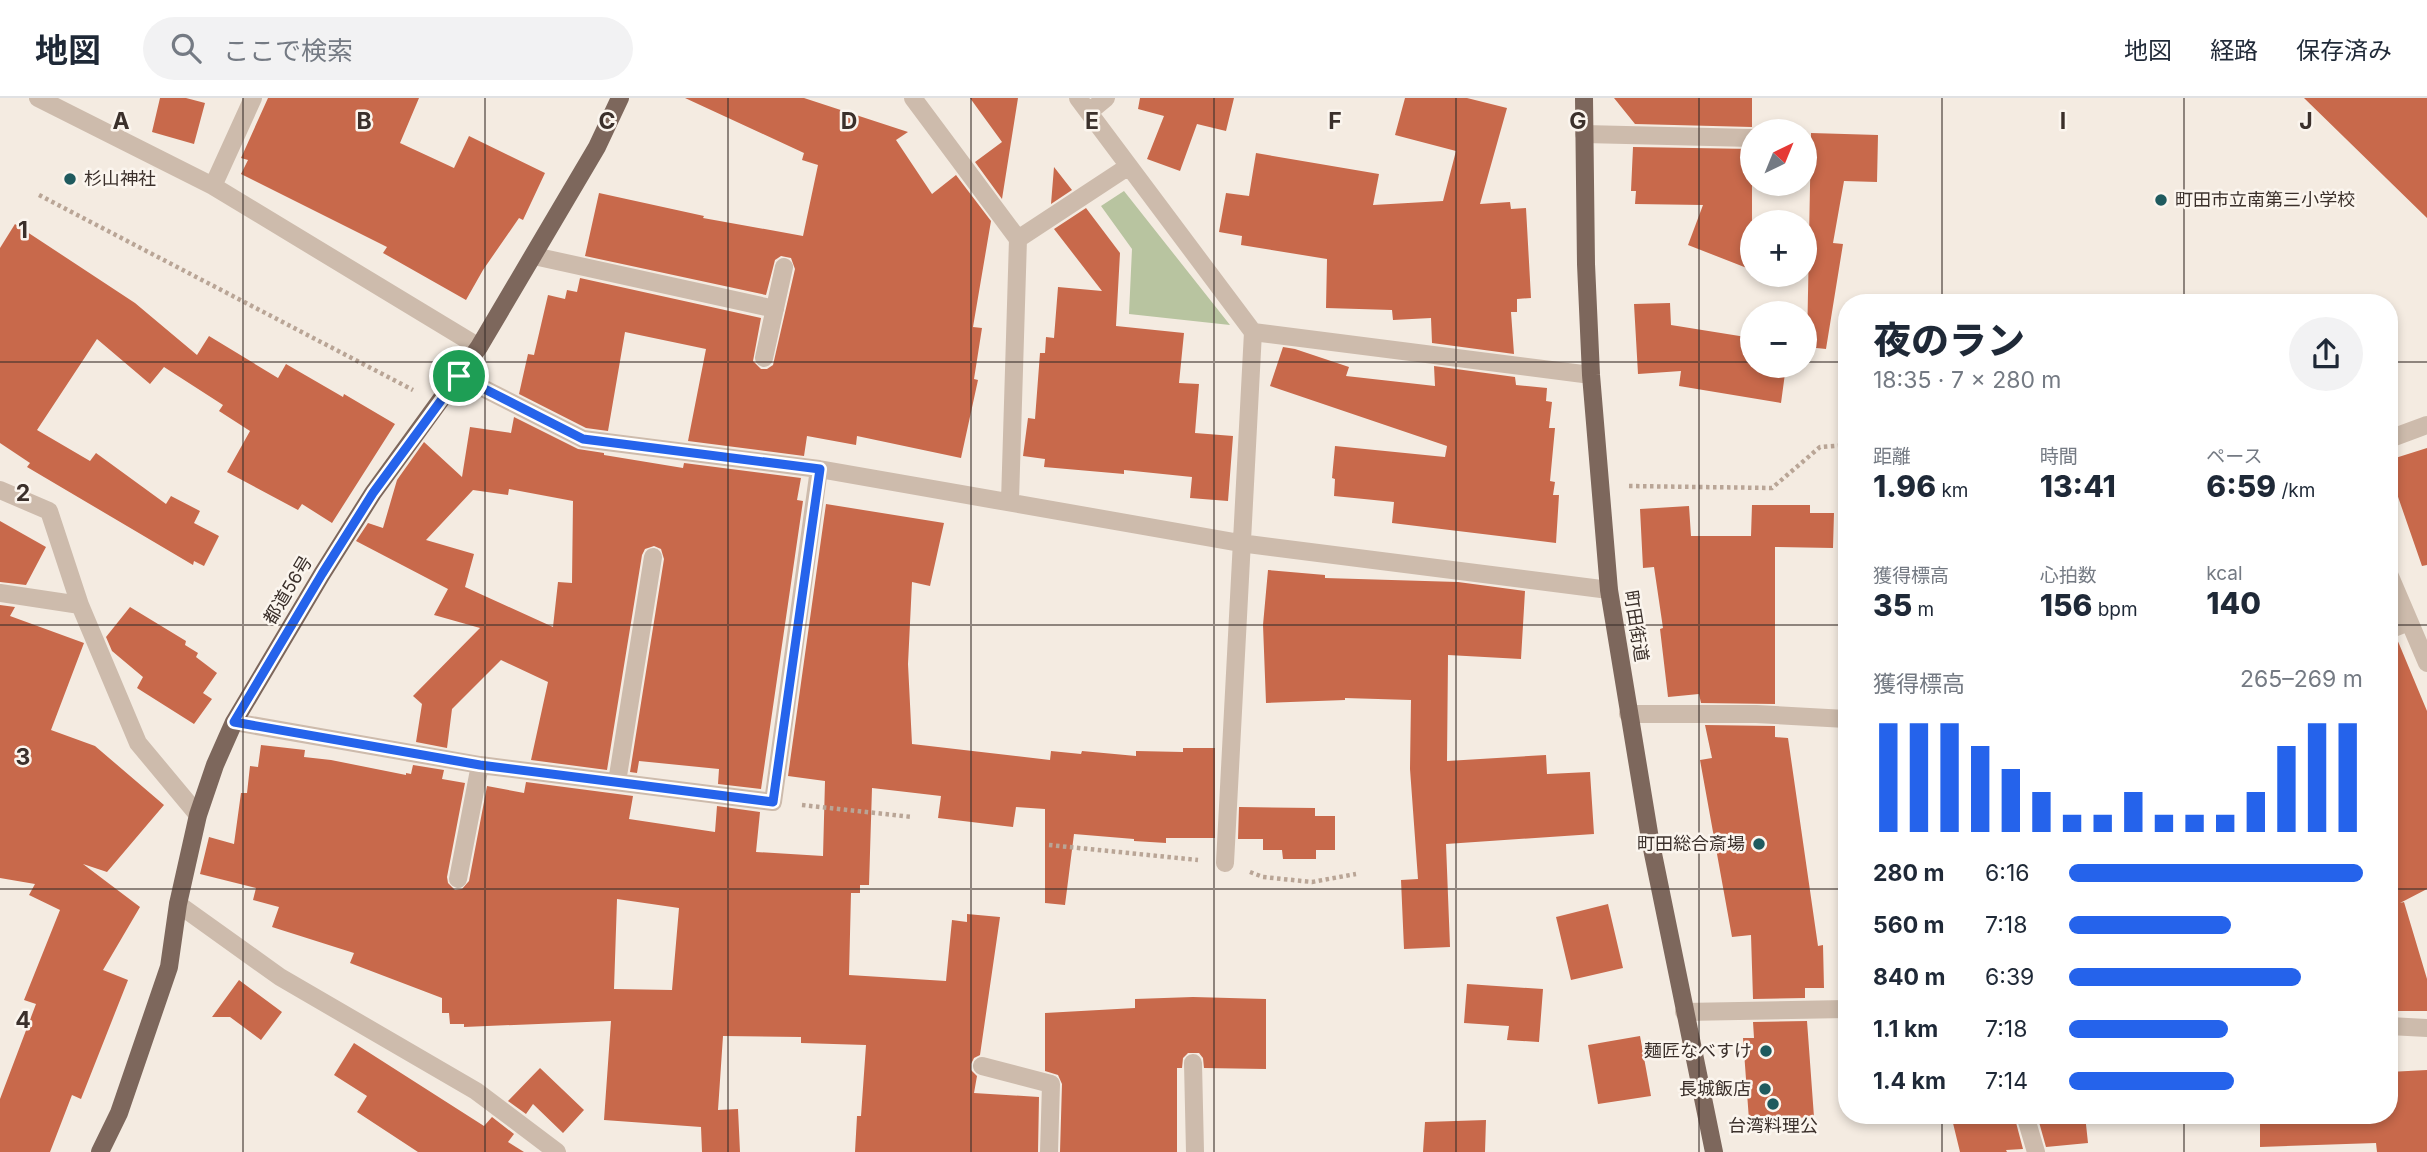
<!DOCTYPE html>
<html lang="ja">
<head>
<meta charset="utf-8">
<style>
  :root { --surface:#fff; --page:#f2f2f3; --text:#1f2937; --muted:#747a83; --line:#e0e1e3; --accent:#2563eb }
  body { margin:0; font-family:Inter,"Noto Sans JP",sans-serif; background:var(--page); color:var(--text); height:100vh; display:flex; flex-direction:column; font-size:26px; white-space:nowrap }
  * { box-sizing:border-box; margin:0 }
  p { font-size:23px; color:var(--muted) }
  .icon { flex:none; width:38px; height:38px; fill:none; stroke:currentColor; stroke-width:2; stroke-linecap:round; stroke-linejoin:round }
  .map { position:relative; flex:1; overflow:hidden }
  .details { position:absolute; left:1838px; top:196px; width:560px; height:830px; display:flex; flex-direction:column; background:var(--surface); border-radius:28px; box-shadow:0 4px 10px #0003 }
  .details>* { flex:none }
  .needle { width:46px; rotate:43deg }
  .controls { position:absolute; left:1740px; top:21px; display:grid; gap:14px }
  .controls a { display:grid; place-items:center; width:77px; height:77px; border-radius:50%; background:var(--surface); box-shadow:0 4px 10px #0003; font-size:35px }
  .pin { position:absolute; display:grid; place-items:center; width:60px; height:60px; color:#fff; margin:-30px; border:4px solid #fff; border-radius:50%; box-shadow:0 2px 7px #0007 }
  .round { display:grid; place-items:center; flex:none; width:74px; height:74px; border-radius:37px; background:var(--page) }
  .headline { display:flex; align-items:center; justify-content:space-between; height:119px; padding:0 35px }
  h1 { font-size:38px; font-weight:800; line-height:52px }
  .stats { display:grid; grid-template-columns:repeat(3,1fr); gap:10px; height:119px; padding:7px 35px }
  .stats div { display:grid; align-content:center }
  .stats b { font-size:30px; font-weight:800 }
  .stats small { font-size:19px; font-weight:400 }
  .stats p { font-size:19px }
  .chart { height:196px; padding:14px 35px }
  .chart p { display:flex; justify-content:space-between }
  .chart svg { width:100%; height:126px; margin-top:7px; stroke:var(--accent); stroke-width:6 }
  ul { padding:0 35px; list-style:none; font-size:23px }
  li { display:grid; grid-template-columns:112px 84px 1fr; align-items:center; height:52px }
  li i { height:18px; border-radius:9px; background:var(--accent) }
  header { display:flex; align-items:center; gap:42px; box-sizing:border-box; height:98px; padding:0 35px; background:var(--surface); border-bottom:2px solid var(--line) }
  header strong { font-size:33px }
  nav { display:flex; gap:38px; margin-inline-start:auto; font-size:24px }
  .search { width:490px; height:63px; background:var(--page); display:flex; align-items:center; gap:18px; box-sizing:border-box; padding:0 24px; border-radius:38px; color:var(--muted); font-size:26px }
  .map>svg:first-child { display:block }
  .green { fill:#b8c4a0 }
  .building { fill:#c8694b; fill-rule:evenodd }
  .lines { fill:none; stroke-linecap:round; stroke-linejoin:round }
  .path { stroke:#b9a596; stroke-width:4.5; stroke-dasharray:3.5 3.5; stroke-linecap:butt }
  .minor { stroke:#cdbbac; stroke-width:18 }
  .major { stroke:#7d675c; stroke-width:18 }
  .route-casing { stroke:#fff; stroke-width:14 }
  .route { stroke:#2563eb; stroke-width:9 }
  .grid { fill:none; stroke:#3b302b; stroke-width:2; stroke-opacity:0.55 }
  .poi-dot { fill:#1f5a5e; stroke:#fbf5ee; stroke-width:2.5 }
  .labels { text-anchor:middle; stroke-width:5; stroke-linejoin:round; paint-order:stroke }
  .poi-label { font-size:18px; fill:#3b302b; stroke:#fbf5ee; text-anchor:end }
  .street-label { font-size:18px; fill:#3b302b; stroke:#fbf5ee }
  .grid-label { font-size:23px; text-anchor:middle; font-weight:bold; fill:#3b302b; stroke:#fbf5ee; stroke-width:5; stroke-linejoin:round; paint-order:stroke }
</style>
</head>
<body>
<header>
<strong>地図</strong>
<div class="search"><svg class="icon" aria-label="search" viewBox="0 0 24 24"><circle cx="10" cy="10" r="6"/><path d="M15 15l6 6"/></svg>ここで検索</div>
<nav><a>地図</a><a>経路</a><a>保存済み</a></nav>
</header>
<div class="map">
<svg width="2427" height="1054" viewBox="0 0 2427 1054">
  <rect width="100%" height="100%" fill="#f4ebe1"/>
  <!-- green -->
  <path class="green" d="M1124 93 1230 227 1129 216 1132 151 1101 108Z"/>
  <!-- building -->
  <path class="building" d="M160 0H186L205 5 194 46 152 34Z
    M268 0H419L400 45 454 70 469 38 545 75 523 122 519 120 483 172 466 202 383 155 387 149 241 76 248 62 241 60Z
    M685 0H804L908 34 896 42 932 96 956 77 991 123 973 229 982 230 974 281 978 282 961 360 857 338 856 347 807 338 804 358 688 343 706 251 625 234 608 333 586 330 519 296 528 256 534 257 548 197 565 201 567 192 577 194 580 180 761 220 753 263 761 271H767L773 267 795 171 791 160 781 158 775 162 766 197 585 158 599 95 704 118 703 120 803 138 818 67 802 62 804 55Z
    M970 0H1018L1002 101 975 64 1002 44Z
    M1140 0H1234L1226 33 1197 26 1180 73 1147 61 1164 18 1138 11Z
    M1405 0H1467L1507 10 1480 106 1510 104 1511 111 1526 110 1531 200 1517 201V214H1511L1514 256 1432 245 1431 220 1393 222 1392 212 1326 210 1327 161 1241 147 1242 138 1219 134 1226 95 1249 98 1256 55 1379 76 1373 107 1443 103 1456 53 1395 37Z
    M1614 0H1752V29L1635 26Z
    M2304 0H2427V120Z
    M1811 35 1878 37 1877 84 1844 83 1833 145 1843 146 1826 251 1807 249Z
    M1633 49 1752 51V172L1688 147 1703 107 1635 106 1636 93H1631Z
    M1054 69 1072 92 1051 106Z
    M1086 110 1120 155 1116 228 1184 235 1179 285 1199 286 1195 335 1233 338 1228 403 1190 400 1192 379 1124 372V376L1044 369 1045 361 1023 358 1028 320 1035 321 1040 255H1045L1046 239 1054 240 1058 189 1102 193 1054 131Z
    M15 126 135 205 197 257 209 238 278 280 286 266 343 299 344 296 395 326 332 425 302 406 298 412 227 374 250 333 219 313 223 307 164 269 150 286 97 241 37 332 90 363 96 355 166 406 171 398 200 413 194 425 219 438 204 468 194 463 193 467 27 369 30 365 0 345V150Z
    M1670 205 1671 227 1752 240V268H1786L1781 305 1679 288 1681 273 1638 276 1634 206Z
    M1283 249 1295 251 1349 269 1346 278 1435 288 1434 268 1515 279 1516 287 1547 290 1546 303 1552 304 1549 330H1555L1550 383 1555 384 1553 397H1559L1556 445 1392 425 1394 404 1334 398 1335 381 1332 380 1335 348 1445 359 1447 348 1270 288Z
    M514 319 578 351 604 355V357L683 370 684 365 801 380 797 402 803 403 761 691 718 686 719 671 639 663 637 675 630 674 664 461 661 451 654 448 645 451 642 457 607 672 531 662 548 584 501 562 452 611 447 650 416 644 422 606 413 598 480 530 434 517 448 491 356 443 368 425 383 430 397 382 424 344 462 379 470 329 511 335ZM509 391 573 403 572 485 558 484 553 529 465 489 474 456 426 442 473 392 508 397Z
    M2427 350V467L2422 468 2396 393 2389 395V362Z
    M826 406 944 425 930 488 912 484 908 566 912 646 1050 662 1051 653 1081 656 1082 653 1136 658V653L1183 654V650H1215V740H1166V745L1134 743V741L1074 736 1065 807 1045 805V711L1016 709 1013 729 938 720 941 698 872 690 869 787H860V795H851L849 877 946 883 952 822 967 824V816L1000 819 980 957 974 960 971 966V972L977 978 974 995 1039 999 1038 1054H855L857 1018H861L866 947 801 945V939L723 938 718 1012 738 1011 740 1054H702L701 1029 604 1022 611 923 464 929V926H450L449 915H442V900L350 865 354 855 272 829 279 809 253 802 256 790 200 776 209 739 234 746 241 695H247L250 668 258 669 261 647 305 652 304 659 331 662 406 677V675L411 676 413 667 444 672 442 681 465 685 447 779 448 785 455 792 462 791 469 783 487 688 524 695 526 684 633 698 629 721 715 734 717 708 760 714 756 754 823 758 825 683 788 678ZM617 801 679 810 672 892 614 891Z
    M1752 407H1810V415H1834L1833 450 1775 449V606L1701 605 1699 596 1668 599 1660 531 1663 530 1654 469 1643 470 1640 411 1689 408 1691 438H1751Z
    M0 423 46 449 26 487 0 484Z
    M1268 472 1325 477V480L1458 484 1525 493 1521 561 1448 557 1447 663 1546 657 1547 676 1590 674 1594 736 1446 746 1450 849 1404 851 1401 782 1418 781 1410 671 1411 602 1345 600V602L1266 605 1263 527Z
    M0 507 15 509 10 518 84 545 51 632 95 648 164 707 107 774 83 766 140 809 103 872 128 882 81 1001 72 997 50 1054H0V1001L36 906 24 902 60 812 29 797 35 786 0 780Z
    M130 509 186 543 185 547 198 555 196 559 217 575 203 595 212 601 194 626 137 590 143 579 112 553 106 539Z
    M2397 541 2427 613V791L2400 805 2404 804 2427 881V913H2396V806L2389 810V543Z
    M1705 627 1775 628V639L1788 640 1818 848 1823 847 1824 890H1805V900L1753 901 1751 837 1732 839 1700 662 1712 660Z
    M1239 709 1315 710V718H1335V752H1316V761H1283L1282 752H1263V741H1238Z
    M1608 806 1623 870 1571 882 1556 819Z
    M239 882 282 914 261 942 230 919H212Z
    M1467 886 1543 891 1539 944 1507 942 1509 928 1464 925Z
    M1193 899 1266 901V971L1204 970 1203 960 1199 955H1188L1183 960 1182 970H1177V1054H1060L1062 986 1058 977 1045 973V915L1135 910V901Z
    M1807 923 1814 1019 1749 1022 1743 940H1754L1753 924Z
    M1640 938 1651 998 1598 1006 1588 947Z
    M354 945 484 1028 492 1019 514 1036 508 1044 524 1054H418L357 1014 367 998 334 977Z
    M540 970 584 1012 563 1035 533 1006 526 1016 508 1003Z
    M2427 972V1054H2377L2376 1045 2260 1049V1017H2389V974Z
    M1951 1017H2014L2023 1051 2006 1052 2007 1054H1960Z
    M2037 1017H2085L2088 1045 2046 1049Z
    M1486 1022 1485 1054H1423L1425 1024Z"/>
  <g class="lines">
    <!-- path -->
    <path class="path" d="M39 97 413 292
      M1629 388 1772 390 1820 349 1846 347
      M802 707 912 719
      M1049 747 1198 762
      M1250 774 1263 779 1312 784 1356 776"/>
    <!-- minor -->
    <path class="minor" d="M38 0 213 88 479 249
      M913 0 1018 141 1010 403
      M1078 0 1253 234 1225 765
      M1089 14 1106 0
      M1584 36 1752 40
      M213 88 253 0
      M1018 141 1129 68
      M534 158 775 211
      M1253 234 1591 277
      M764 260 784 169
      M459 278 583 341 819 371 1240 445 1609 492
      M2389 341 2427 327
      M0 392 49 413 80 507 138 645 198 717
      M2389 476 2427 565
      M0 495 80 507
      M2389 532 2409 524
      M1628 616H1756L1846 621
      M234 624 480 667 773 704 819 371
      M617 684 653 459
      M458 781 480 667
      M178 806 280 879 476 993 557 1054
      M1684 914 1846 911
      M2389 928 2427 930
      M1193 965 1195 1054
      M982 968 1051 986 1049 1054
      M2025 1017 2036 1054"/>
    <!-- major -->
    <path class="major" d="M1584 0 1586 166 1591 277 1609 492 1650 741 1714 1054
      M100 1054 119 1015 169 869 178 806 198 717 215 667 234 624 322 476 373 395 479 249 597 49 620 0"/>
  </g>
  <g class="lines">
    <!-- route casing -->
    <g class="route-casing">
      <path id="route" d="M459 278 583 341 820 371 773 704 480 667 234 624 322 476 373 395Z"/>
    </g>
    <!-- route -->
    <use href="#route" class="route"/>
  </g>
  <!-- grid -->
  <path class="grid" d="M243 0V1054M485 0V1054M728 0V1054M971 0V1054M1214 0V1054M1456 0V1054M1699 0V1054M1942 0V205M2184 0V205M0 264H1752M1804 264H1846M2389 264H2427M0 527H1846M2389 527H2427M0 791H1846M2389 791H2427M1942 1017V1054M2184 1017V1054"/>
  <!-- markers -->
  <g class="poi-dot">
    <circle cx="70" cy="81" r="7"/>
    <circle cx="2161" cy="102" r="7"/>
    <circle cx="1759" cy="746" r="7"/>
    <circle cx="1766" cy="953" r="7"/>
    <circle cx="1765" cy="991" r="7"/>
    <circle cx="1773" cy="1006" r="7"/>
  </g>
  <g class="labels">
    <!-- poi labels -->
    <g class="poi-label">
      <text x="84" y="87" text-anchor="start">杉山神社</text>
      <text x="2175" y="108" text-anchor="start">町田市立南第三小学校</text>
      <text x="1745" y="752">町田総合斎場</text>
      <text x="1752" y="959">麺匠なべすけ</text>
      <text x="1751" y="997">長城飯店</text>
      <text x="1773" y="1034" text-anchor="middle">台湾料理公</text>
    </g>
    <!-- street labels -->
    <g class="street-label">
      <text transform="translate(288 492) rotate(-59)" y="6">都道56号</text>
      <text transform="translate(1636 528) rotate(81)" y="6">町田街道</text>
    </g>
  </g>
  <g class="grid-label">
    <text x="121" y="31">A</text>
    <text x="364" y="31">B</text>
    <text x="607" y="31">C</text>
    <text x="849" y="31">D</text>
    <text x="1092" y="31">E</text>
    <text x="1335" y="31">F</text>
    <text x="1578" y="31">G</text>
    <text x="2063" y="31">I</text>
    <text x="2306" y="31">J</text>
    <text x="23" y="140">1</text>
    <text x="23" y="403">2</text>
    <text x="23" y="667">3</text>
    <text x="23" y="930">4</text>
  </g>
</svg>
<div class="controls">
<a><svg class="needle" viewBox="-14 -14 28 28"><path d="M0-13l5 13h-10z" fill="#e53935"/><path d="M0 13l5-13h-10z" fill="#747a83"/></svg></a>
<a>+</a>
<a>−</a>
</div>
<div class="pin" style="left:459px;top:278px;background:#1e9e55"><svg class="icon" aria-label="arrive" viewBox="0 0 24 24"><path d="M6 21V4h12l-3 4 3 4H6"/></svg></div>
<section class="details">
<div class="headline"><div><h1>夜のラン</h1><p>18:35 · 7 × 280 m</p></div><a class="round"><svg class="icon" aria-label="share" viewBox="0 0 24 24"><path d="M12 15V3M7 8l5-5 5 5M5 13v7h14v-7"/></svg></a></div>
<div class="stats">
<div><p>距離</p><b>1.96<small> km</small></b></div>
<div><p>時間</p><b>13:41</b></div>
<div><p>ペース</p><b>6:59<small> /km</small></b></div>
</div>
<div class="stats">
<div><p>獲得標高</p><b>35<small> m</small></b></div>
<div><p>心拍数</p><b>156<small> bpm</small></b></div>
<div><p>kcal</p><b>140</b></div>
</div>
<div class="chart"><p><span>獲得標高</span>265–269 m</p>
<svg viewBox="0 0 160 44" preserveAspectRatio="none"><path d="M5 44V6M15 44V6M25 44V6M35 44V14M45 44V22M55 44V30M65 44V38M75 44V38M85 44V30M95 44V38M105 44V38M115 44V38M125 44V30M135 44V14M145 44V6M155 44V6"/></svg>
</div>
<ul>
<li><b>280 m</b>6:16<i style="width:100%"></i></li>
<li><b>560 m</b>7:18<i style="width:55%"></i></li>
<li><b>840 m</b>6:39<i style="width:79%"></i></li>
<li><b>1.1 km</b>7:18<i style="width:54%"></i></li>
<li><b>1.4 km</b>7:14<i style="width:56%"></i></li>
</ul>
</section>
</div>
</body>
</html>
